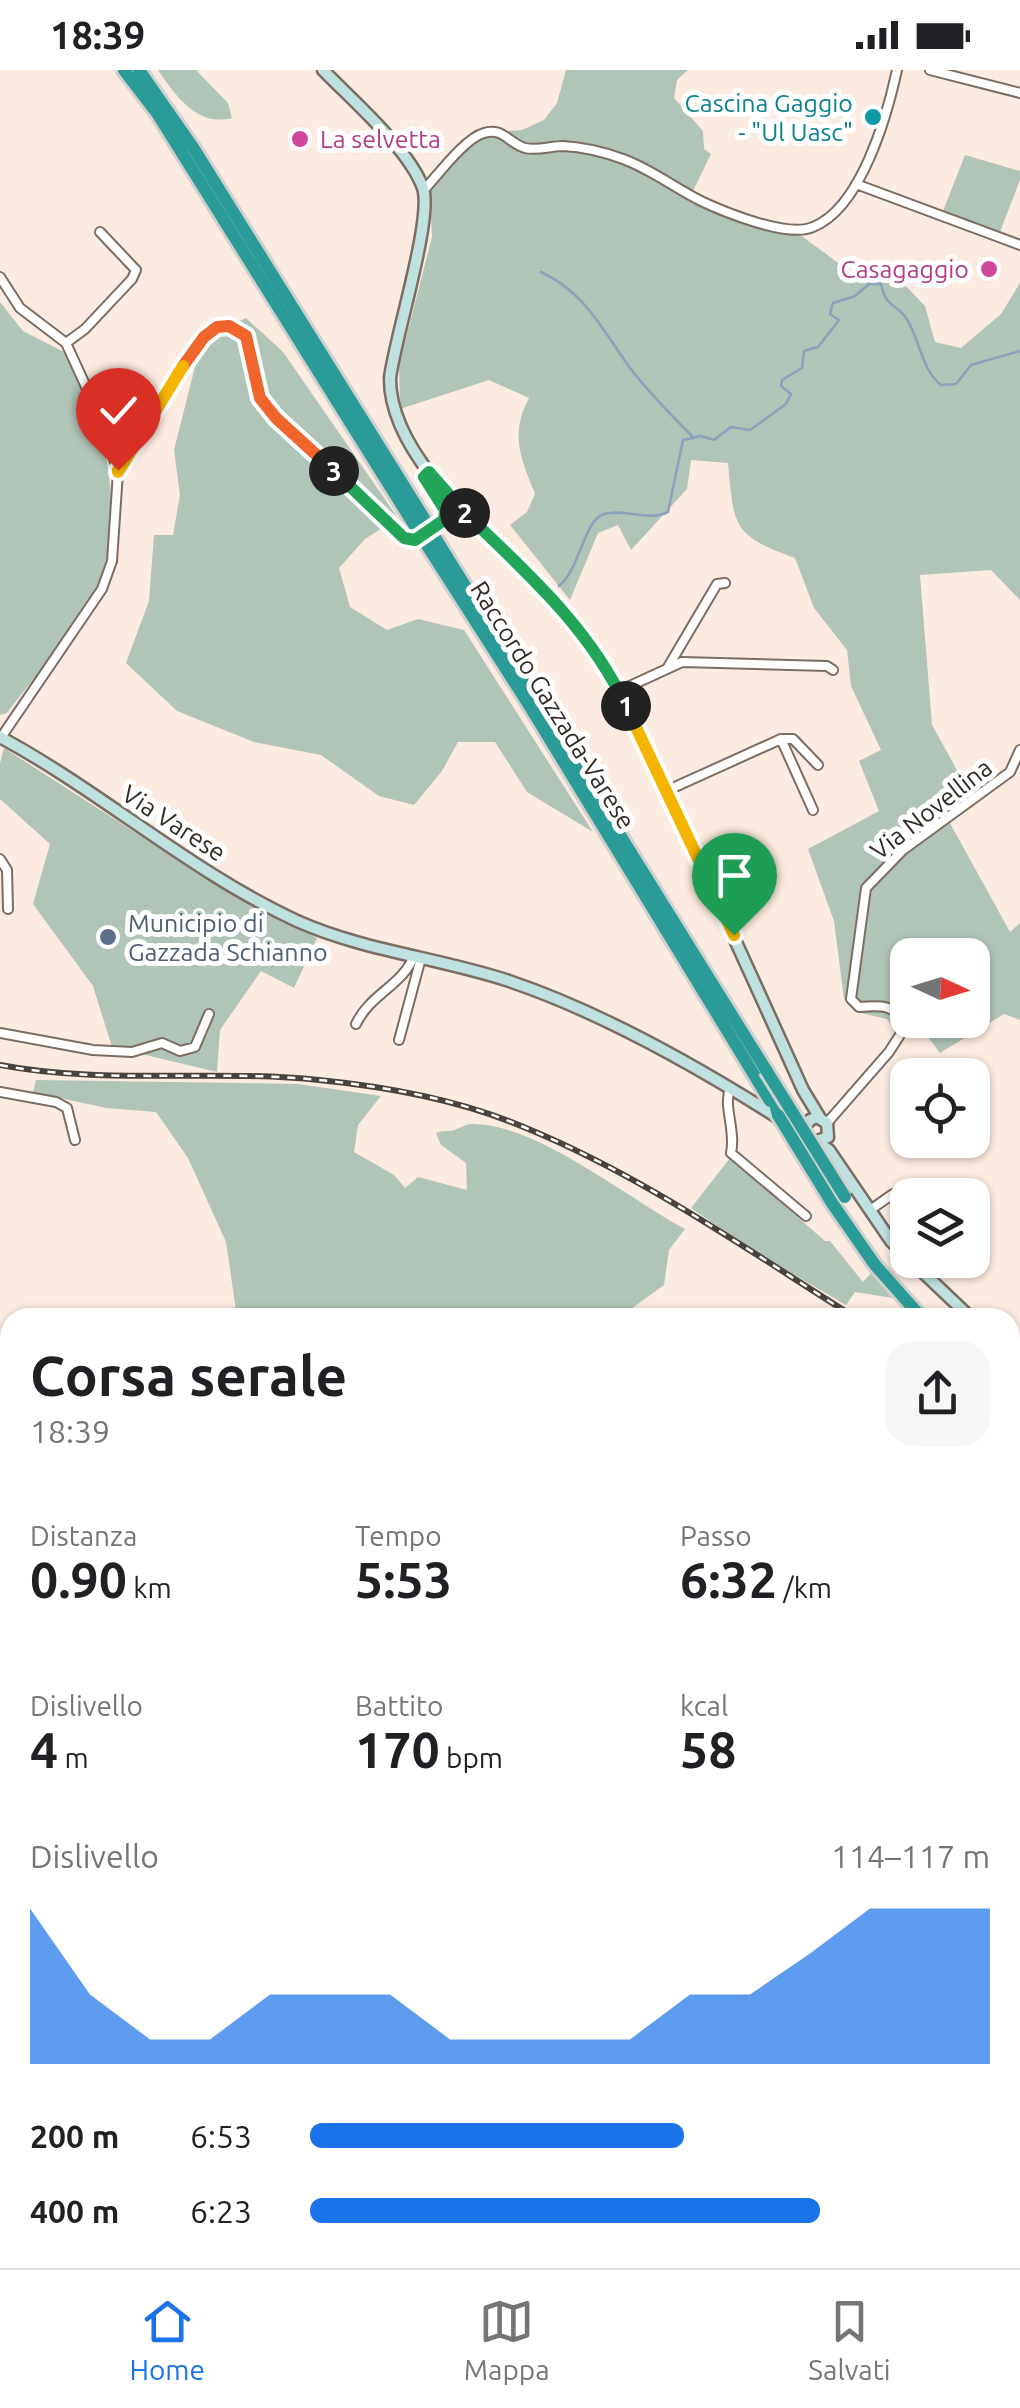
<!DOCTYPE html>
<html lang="it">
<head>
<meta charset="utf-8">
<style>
  :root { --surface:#fff; --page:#f6f6f6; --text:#202124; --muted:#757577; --line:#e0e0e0; --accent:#1a73e8 }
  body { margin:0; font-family:Ubuntu,sans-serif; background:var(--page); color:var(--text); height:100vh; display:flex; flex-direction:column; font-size:38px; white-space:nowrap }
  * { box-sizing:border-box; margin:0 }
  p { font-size:32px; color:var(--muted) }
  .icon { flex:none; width:55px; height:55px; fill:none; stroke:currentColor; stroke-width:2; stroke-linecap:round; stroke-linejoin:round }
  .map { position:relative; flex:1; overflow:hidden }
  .sheet { position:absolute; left:0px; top:1238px; width:1020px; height:962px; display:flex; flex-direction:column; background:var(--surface); border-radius:30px 30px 0 0; box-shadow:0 2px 8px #0004 }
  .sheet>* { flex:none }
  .needle { width:65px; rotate:94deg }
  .tools { position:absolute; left:890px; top:868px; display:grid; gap:20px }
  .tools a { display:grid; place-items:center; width:100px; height:100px; border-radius:20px; background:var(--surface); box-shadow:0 2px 8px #0004; font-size:50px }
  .pin { position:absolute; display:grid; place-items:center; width:85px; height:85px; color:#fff; margin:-102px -42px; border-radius:50% 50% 50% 0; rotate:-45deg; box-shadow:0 0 10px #0007 }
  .pin .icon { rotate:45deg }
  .km { position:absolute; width:50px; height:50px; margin:-25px; border-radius:50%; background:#222; color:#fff; font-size:28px; line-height:50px; text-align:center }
  .round { display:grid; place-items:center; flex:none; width:105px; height:105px; border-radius:30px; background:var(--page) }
  .headline { display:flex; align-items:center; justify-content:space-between; height:170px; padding:0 30px }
  h1 { font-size:55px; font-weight:700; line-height:75px }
  .metrics { display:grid; grid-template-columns:repeat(3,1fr); gap:15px; height:170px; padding:10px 30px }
  .metrics div { display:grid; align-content:center }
  .metrics b { font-size:50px; font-weight:700 }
  .metrics small { font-size:28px; font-weight:400 }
  .metrics p { font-size:28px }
  .chart { height:280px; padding:20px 30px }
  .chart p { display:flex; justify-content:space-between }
  .chart svg { width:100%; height:180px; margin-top:10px; fill:var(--accent); opacity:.7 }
  ul { padding:0 30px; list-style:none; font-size:32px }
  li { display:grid; grid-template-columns:160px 120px 1fr; align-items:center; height:75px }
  li i { height:25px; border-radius:12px; background:var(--accent) }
  .status { display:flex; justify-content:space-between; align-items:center; height:70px; padding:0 50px; background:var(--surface); direction:ltr }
  .status svg { height:28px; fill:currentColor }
  .tabs { display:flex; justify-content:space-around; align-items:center; height:140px; border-top:2px solid var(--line); background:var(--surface); font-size:28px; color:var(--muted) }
  .tabs a { display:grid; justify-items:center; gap:5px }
  .tabs .active { color:var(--accent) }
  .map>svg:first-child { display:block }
  .green { fill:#b0c4b7 }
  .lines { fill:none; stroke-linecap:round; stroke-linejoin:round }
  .stream { stroke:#8ba0ba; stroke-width:2.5 }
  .street-casing { stroke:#7c6d63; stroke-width:12 }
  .secondary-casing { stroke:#7c6d63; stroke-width:15 }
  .highway-casing { stroke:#d1d0cf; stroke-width:18 }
  .street { stroke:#fff; stroke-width:8 }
  .secondary { stroke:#bfe1e0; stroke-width:10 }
  .highway { stroke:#2b9b98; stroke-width:12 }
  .rail-casing { stroke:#4a433d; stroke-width:6 }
  .rail { stroke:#fff; stroke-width:2.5; stroke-dasharray:8; stroke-linecap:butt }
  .highway-bridge-casing { stroke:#d1d0cf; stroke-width:18; stroke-linecap:butt }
  .highway-bridge { stroke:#2b9b98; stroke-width:12 }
  .split-1-casing { stroke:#fff; stroke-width:20 }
  .split-2-casing { stroke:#fff; stroke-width:20 }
  .split-3-casing { stroke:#fff; stroke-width:20 }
  .split-4-casing { stroke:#fff; stroke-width:20 }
  .split-5-casing { stroke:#fff; stroke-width:20 }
  .split-1 { stroke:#f5b400; stroke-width:12 }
  .split-2 { stroke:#22a559; stroke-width:12 }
  .split-3 { stroke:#22a559; stroke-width:12 }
  .split-4 { stroke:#f0652b; stroke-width:12 }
  .split-5 { stroke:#f5b400; stroke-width:12 }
  .culture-dot { fill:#0f9aa8; stroke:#fff; stroke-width:4 }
  .hotel-dot { fill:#d1479c; stroke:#fff; stroke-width:4 }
  .service-dot { fill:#5c6f8a; stroke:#fff; stroke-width:4 }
  .labels { text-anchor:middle; stroke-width:10; stroke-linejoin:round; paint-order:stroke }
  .culture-label { font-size:25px; fill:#0d838f; stroke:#fff; text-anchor:end }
  .hotel-label { font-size:25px; fill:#b23c85; stroke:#fff; text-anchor:start }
  .street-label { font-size:25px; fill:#302a25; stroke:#fff }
  .service-label { font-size:25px; fill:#4e5e75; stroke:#fff; text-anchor:start }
</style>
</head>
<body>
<div class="status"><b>18:39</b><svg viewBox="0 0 49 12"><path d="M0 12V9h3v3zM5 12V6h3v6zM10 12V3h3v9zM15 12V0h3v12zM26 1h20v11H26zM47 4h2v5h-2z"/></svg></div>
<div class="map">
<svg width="1020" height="2198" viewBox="0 0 1020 2198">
  <rect width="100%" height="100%" fill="#fcebe0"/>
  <!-- green -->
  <path class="green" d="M158 0H196L228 33 232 48C197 57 176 26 158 0Z
    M566 0H688L677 10 674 28 703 61 704 79 711 84 693 121 649 98 645 106 701 137 746 154 800 165 859 208 882 191 925 236 935 272 961 278 1001 244 1020 213V530L991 500 920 505 932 655 967 718 940 735 1010 862 1020 853V950L1004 944 940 983 915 950H972V885H908V950H913L900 965 887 949 856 942 844 929 834 851 808 779 879 741 859 691 881 680 851 616 847 580 814 538 795 488C732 465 734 457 728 393L691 390 687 419 631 480 618 455 598 463 570 530 510 455 527 442 535 424C520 387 510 364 529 328L489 310 400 339 399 295 432 167 429 107 478 63 522 60 544 50 557 33Z
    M965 85 1020 101V110L1000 162 943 141Z
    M0 232 23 261 66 283C77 306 89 329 97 353 114 401 118 472 96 518 74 563 37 603 7 643L0 645Z
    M246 248 283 282 398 448 365 469 339 498 350 537 387 560 418 549 464 560 593 762 527 722 495 672H458L442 701 414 735 379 726 321 685 254 672 177 641 126 593 149 531 154 465H173L180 425 174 380 196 293 219 260Z
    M4 678 242 831 317 868 294 918 261 901 220 960 217 1002 112 977 93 916 33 834 50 774 0 729V693Z
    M36 1010 298 1014 381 1026 358 1055 354 1082 394 1105 405 1118 418 1107 467 1120 466 1093 441 1075 436 1063C440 1061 445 1061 450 1061 458 1060 464 1054 472 1054 536 1053 629 1129 685 1159L669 1180 664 1215 628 1241 609 1247 584 1241V1248L237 1247 226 1172 188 1088 156 1042 106 1038 33 1022Z
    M730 1088 825 1171H830L863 1212 872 1202 893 1228 855 1222 846 1235 752 1180 691 1138Z
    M1010 1522 1020 1528V1745L1010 1744Z
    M1020 2051V2198H973L972 2190H1010V2052Z
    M190 2190H328L322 2198H189Z"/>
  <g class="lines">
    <!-- stream -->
    <path class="stream" d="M541 202C585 222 603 261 630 298 649 323 672 346 694 368
      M559 516C580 499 584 450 604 444 625 438 647 452 668 442L683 370 701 366 714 370 731 357 750 360 786 334 791 324 781 316 782 310 802 298 804 281 818 277 839 250 830 244 833 233 855 226 869 214H881C887 241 897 232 908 251 920 272 922 300 941 315L956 314 971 295 1020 281
      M1010 2043 1020 2038
      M123 2190 126 2198
      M734 2198 751 2190"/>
    <!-- street casing -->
    <g class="street-casing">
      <path id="street" d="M930 0 1020 23
        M856 114 1020 175
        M424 120C438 105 465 68 484 63 503 57 508 73 525 78 537 81 551 76 563 76 583 77 604 82 623 89 651 99 676 119 703 132 727 143 788 168 813 157 861 138 887 46 897 0
        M0 207 20 238 66 273 103 354 118 402 112 491 102 519 0 669
        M66 273 85 259 132 209 136 200 100 162
        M118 402 204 267C220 254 230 253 246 266L260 328 276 348 404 468 415 469 444 450 445 440 425 407 429 402
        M668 597 717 514 725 513
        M619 621 682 592 827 596 833 600
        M781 669H793L818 695
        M666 721 781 669 813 740
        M0 789 7 800 8 839
        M356 954C371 923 402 916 414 886
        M0 963 93 980 132 982 162 973 180 981 195 977 209 944
        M399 970 421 888
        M730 1018C723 1037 736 1060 731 1083L806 1146
        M0 1022 56 1032 67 1038 75 1070
        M827 1053 889 982 907 954C892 934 882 935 859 937L851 929 866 818 903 780 1010 702 1020 680
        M870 1140C897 1122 908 1108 940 1122
        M1010 1834 1020 1836
        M0 1844 10 1834
        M327 2198 334 2190"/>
    </g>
    <!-- secondary casing -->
    <g class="secondary-casing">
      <path id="secondary" d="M323 0C352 30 409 79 423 118 433 149 395 267 390 308 389 400 522 490 578 556 618 604 641 666 667 723 713 821 758 920 803 1020L820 1048
        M0 667C102 722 191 802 297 851 364 881 440 888 509 911 610 945 716 1007 805 1065
        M805 1057 810 1050 817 1047 827 1053 828 1067 814 1072
        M818 1073 829 1080 891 1171 908 1187
        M910 1190 971 1248
        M1010 1278 1020 1285"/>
    </g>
    <!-- highway casing -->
    <g class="highway-casing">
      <path id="highway" d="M124 0 157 43 413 453
        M139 0 194 79 422 445
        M439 474 766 1000 778 1045
        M430 480 529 635 770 1031
        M832 1133 875 1195 922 1248
        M1010 1315 1020 1322"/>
    </g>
    <!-- street -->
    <use href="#street" class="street"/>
    <!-- secondary -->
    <use href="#secondary" class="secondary"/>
    <!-- highway -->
    <use href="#highway" class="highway"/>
    <!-- rail casing -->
    <g class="rail-casing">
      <path id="rail" d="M0 995C105 1015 213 999 319 1010 390 1017 461 1030 526 1058 643 1106 749 1181 856 1248
        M1010 1344 1020 1351"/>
    </g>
    <!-- rail -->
    <use href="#rail" class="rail"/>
    <!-- highway-bridge casing -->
    <g class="highway-bridge-casing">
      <path id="highway-bridge" d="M422 445 439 474
        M413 453 430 480
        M766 1000 845 1127
        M778 1045 832 1133"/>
    </g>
    <!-- highway-bridge -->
    <use href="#highway-bridge" class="highway-bridge"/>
  </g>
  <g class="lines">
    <!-- split-1 casing -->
    <g class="split-1-casing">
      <path id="split-1" d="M626 636 734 865"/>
    </g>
    <!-- split-2 casing -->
    <g class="split-2-casing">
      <path id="split-2" d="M465 443C527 503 589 557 626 636"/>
    </g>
    <!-- split-3 casing -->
    <g class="split-3-casing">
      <path id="split-3" d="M334 401 404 468 415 470 444 450 445 440 424 407 429 402 465 443"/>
    </g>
    <!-- split-4 casing -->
    <g class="split-4-casing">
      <path id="split-4" d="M183 296 204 267 217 257 229 256 246 266 260 328 276 348 334 401"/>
    </g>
    <!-- split-5 casing -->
    <g class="split-5-casing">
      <path id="split-5" d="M118 400V402L183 296"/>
    </g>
    <!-- split-1 -->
    <use href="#split-1" class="split-1"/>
    <!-- split-2 -->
    <use href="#split-2" class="split-2"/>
    <!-- split-3 -->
    <use href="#split-3" class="split-3"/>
    <!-- split-4 -->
    <use href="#split-4" class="split-4"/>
    <!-- split-5 -->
    <use href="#split-5" class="split-5"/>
  </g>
  <!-- markers -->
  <circle class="culture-dot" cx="873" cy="47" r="10"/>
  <g class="hotel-dot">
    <circle cx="300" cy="69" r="10"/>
    <circle cx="989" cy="199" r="10"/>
  </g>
  <circle class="service-dot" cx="108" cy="867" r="10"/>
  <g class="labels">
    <!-- culture labels -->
    <g class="culture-label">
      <text x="853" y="42">Cascina Gaggio<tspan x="853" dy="29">- "Ul Uasc"</tspan></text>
    </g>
    <!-- hotel labels -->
    <g class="hotel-label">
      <text x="320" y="78">La selvetta</text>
      <text x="969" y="208" text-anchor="end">Casagaggio</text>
    </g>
    <!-- street labels -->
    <g class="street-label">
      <text transform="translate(553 635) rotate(58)" y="9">Raccordo Gazzada-Varese</text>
      <text transform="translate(931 739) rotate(-38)" y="9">Via Novellina</text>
      <text transform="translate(174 753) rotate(33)" y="9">Via Varese</text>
    </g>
    <!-- service labels -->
    <g class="service-label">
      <text x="128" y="862">Municipio di<tspan x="128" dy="29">Gazzada Schianno</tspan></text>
    </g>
  </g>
</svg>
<div class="tools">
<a><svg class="needle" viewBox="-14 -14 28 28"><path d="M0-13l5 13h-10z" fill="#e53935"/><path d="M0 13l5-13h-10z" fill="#757577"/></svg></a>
<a><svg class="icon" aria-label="locate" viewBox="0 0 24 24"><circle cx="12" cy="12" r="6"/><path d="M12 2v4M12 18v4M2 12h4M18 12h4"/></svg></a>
<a><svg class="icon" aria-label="layers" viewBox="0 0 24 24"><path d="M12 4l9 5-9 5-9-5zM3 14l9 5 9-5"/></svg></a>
</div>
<div class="pin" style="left:734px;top:865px;background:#1e9e55"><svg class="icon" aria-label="arrive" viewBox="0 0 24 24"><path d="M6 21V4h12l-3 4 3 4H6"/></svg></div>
<div class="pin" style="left:118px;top:400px;background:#d93025"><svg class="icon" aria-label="check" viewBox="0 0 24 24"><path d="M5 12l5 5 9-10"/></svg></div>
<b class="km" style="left:626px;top:636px">1</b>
<b class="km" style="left:465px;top:443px">2</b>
<b class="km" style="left:334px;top:401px">3</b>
<section class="sheet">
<div class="headline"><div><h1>Corsa serale</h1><p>18:39</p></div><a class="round"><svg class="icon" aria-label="share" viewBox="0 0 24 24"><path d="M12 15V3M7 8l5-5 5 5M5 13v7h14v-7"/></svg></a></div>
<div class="metrics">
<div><p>Distanza</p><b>0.90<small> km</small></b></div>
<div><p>Tempo</p><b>5:53</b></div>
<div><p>Passo</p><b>6:32<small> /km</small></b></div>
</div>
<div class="metrics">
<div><p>Dislivello</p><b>4<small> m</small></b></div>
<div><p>Battito</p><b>170<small> bpm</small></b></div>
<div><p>kcal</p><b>58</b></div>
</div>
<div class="chart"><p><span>Dislivello</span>114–117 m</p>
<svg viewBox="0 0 160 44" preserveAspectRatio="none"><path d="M0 44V6L10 27L20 38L30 38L40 27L50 27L60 27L70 38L80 38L90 38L100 38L110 27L120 27L130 17L140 6L150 6L160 6V44z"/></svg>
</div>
<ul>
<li><b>200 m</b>6:53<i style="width:55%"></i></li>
<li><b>400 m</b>6:23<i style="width:75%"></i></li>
</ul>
</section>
</div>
<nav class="tabs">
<a class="active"><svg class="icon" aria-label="home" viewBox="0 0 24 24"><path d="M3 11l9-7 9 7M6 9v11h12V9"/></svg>Home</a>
<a><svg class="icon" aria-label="map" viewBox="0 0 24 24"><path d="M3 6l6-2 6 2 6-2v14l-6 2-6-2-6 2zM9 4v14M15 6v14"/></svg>Mappa</a>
<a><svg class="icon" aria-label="saved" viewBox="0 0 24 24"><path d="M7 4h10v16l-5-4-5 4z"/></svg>Salvati</a>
</nav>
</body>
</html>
